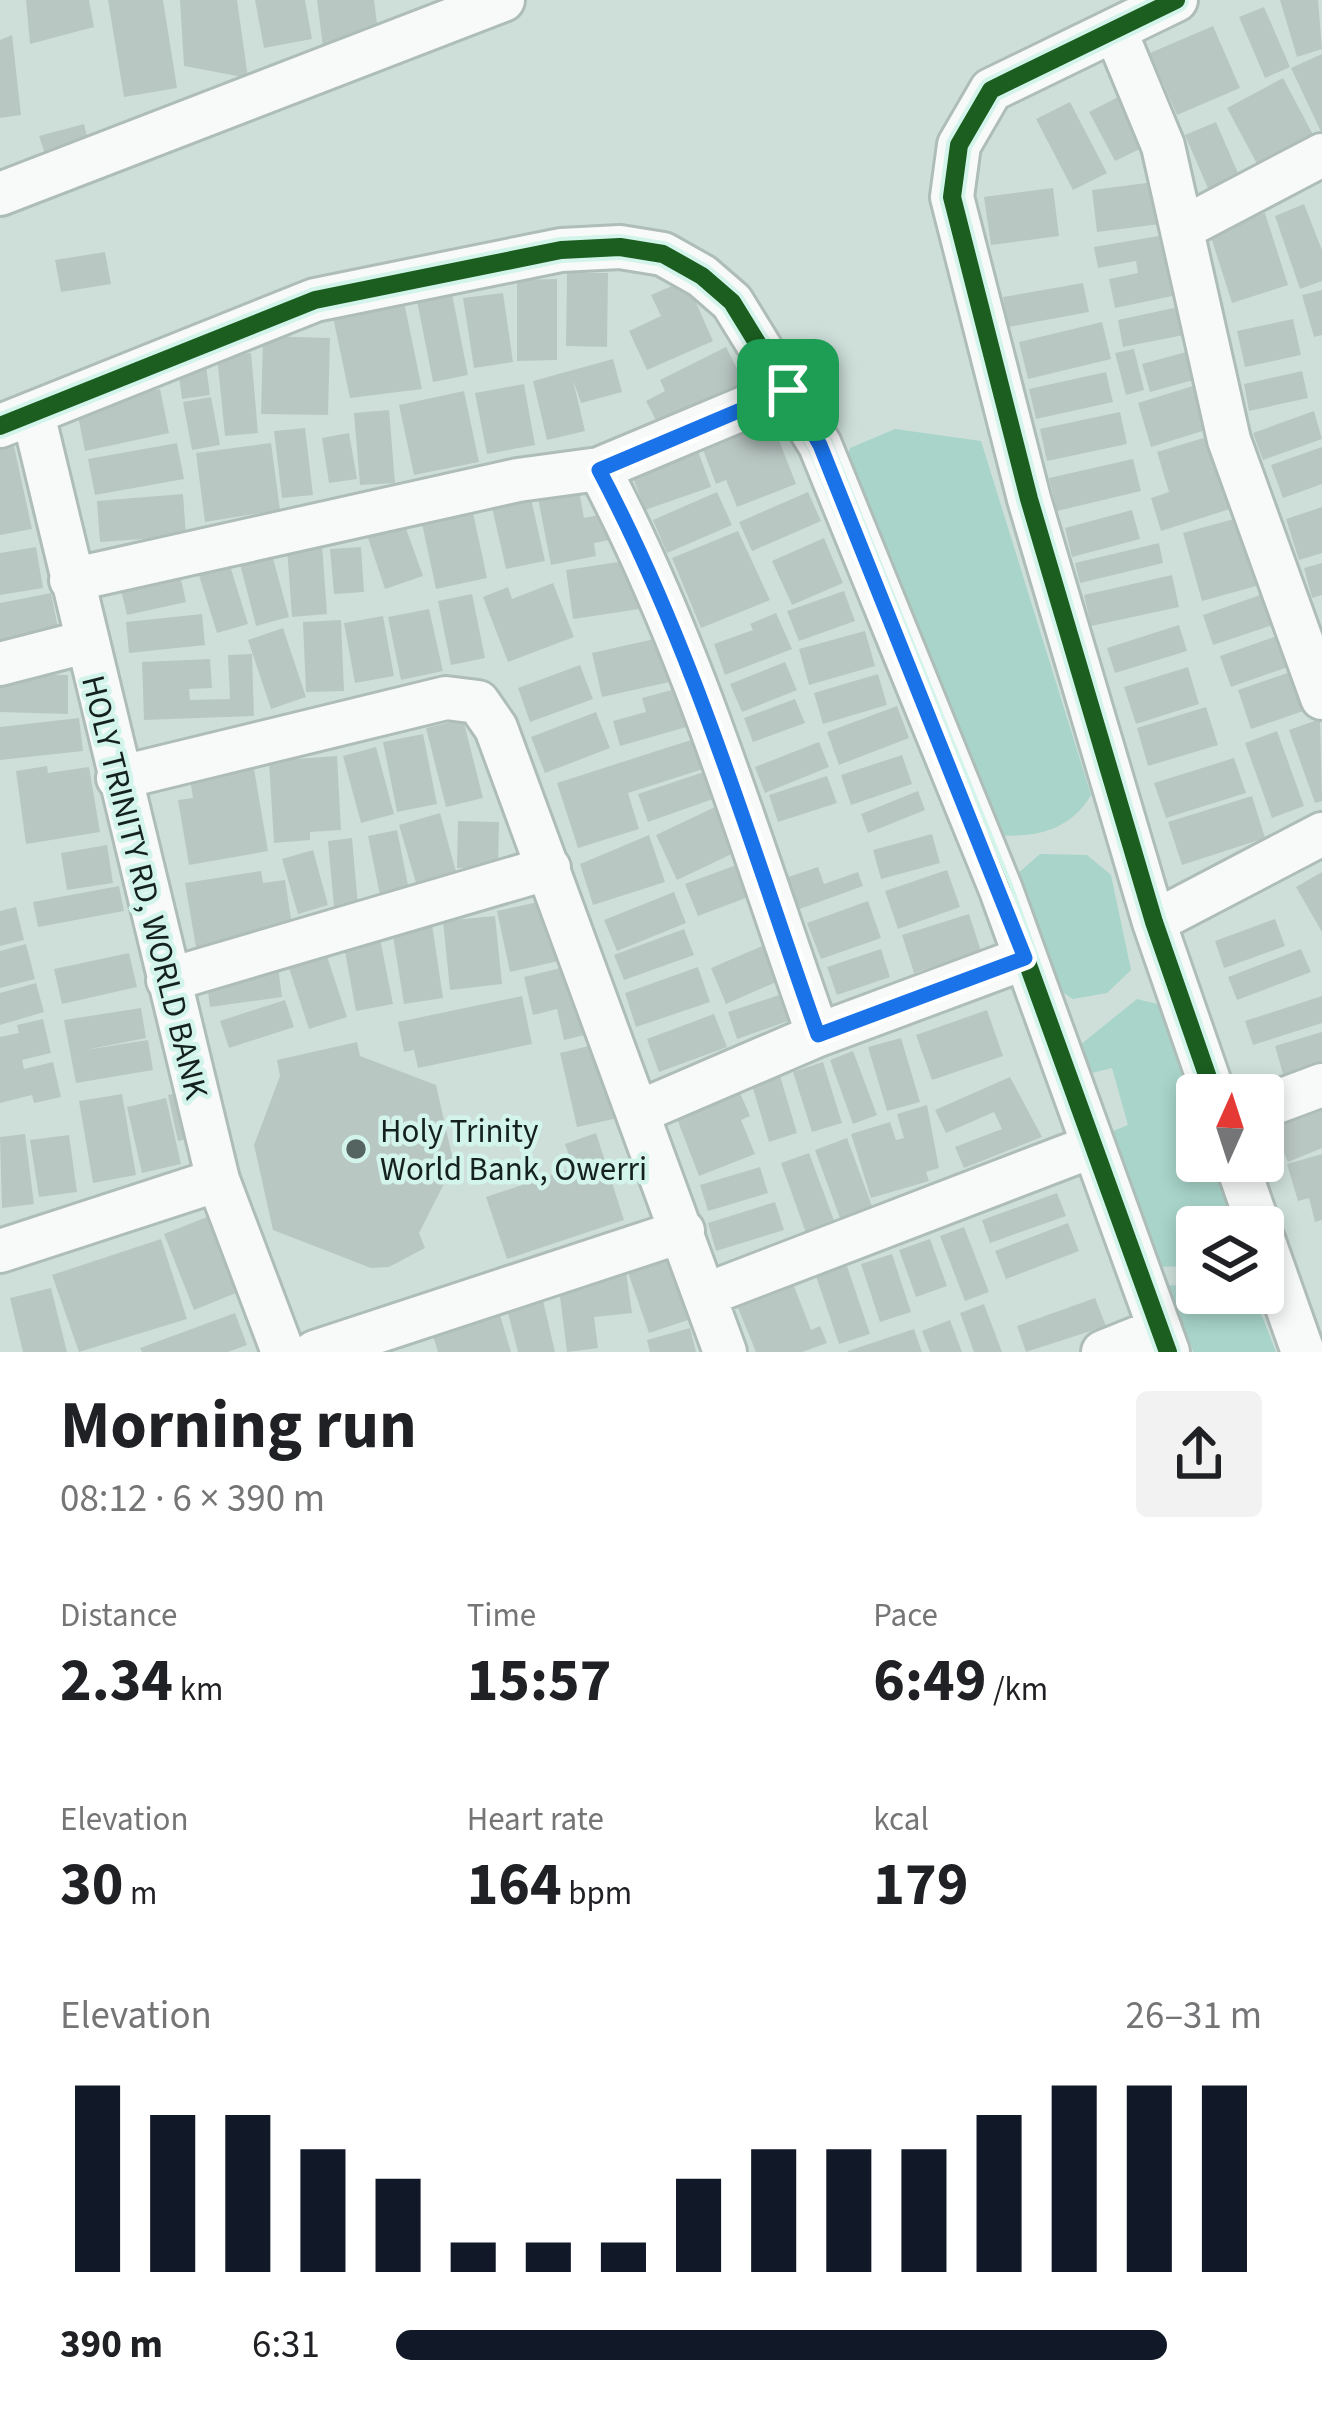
<!DOCTYPE html>
<html lang="en">
<head>
<meta charset="utf-8">
<style>
  :root { --surface:#fff; --page:#f2f2f2; --text:#202124; --muted:#757577; --accent:#111827 }
  body { margin:0; font-family:"Source Sans 3",sans-serif; background:var(--page); color:var(--text); height:100vh; display:flex; flex-direction:column; font-size:45px; white-space:nowrap }
  * { box-sizing:border-box; margin:0 }
  p { font-size:39px; color:var(--muted) }
  .icon { flex:none; width:66px; height:66px; fill:none; stroke:currentColor; stroke-width:2; stroke-linecap:round; stroke-linejoin:round }
  .map { position:relative; height:1352px; overflow:hidden }
  .sheet { display:flex; flex-direction:column; background:var(--surface); flex:1 }
  .sheet>* { flex:none }
  .needle { width:78px; rotate:3deg }
  .tools { position:absolute; left:1176px; top:1074px; display:grid; gap:24px }
  .tools a { display:grid; place-items:center; width:108px; height:108px; border-radius:12px; background:var(--surface); box-shadow:0 6px 18px #0003; font-size:60px }
  .pin { position:absolute; display:grid; place-items:center; width:102px; height:102px; color:#fff; margin:-51px; border-radius:24px; box-shadow:0 6px 18px #0006 }
  .round { display:grid; place-items:center; flex:none; width:126px; height:126px; border-radius:12px; background:var(--page) }
  .overview { display:flex; align-items:center; justify-content:space-between; height:204px; padding:0 60px }
  h1 { font-size:66px; font-weight:700; line-height:90px }
  .stats { display:grid; grid-template-columns:repeat(3,1fr); gap:18px; height:204px; padding:12px 60px }
  .stats div { display:grid; align-content:center }
  .stats b { font-size:60px; font-weight:700 }
  .stats small { font-size:33px; font-weight:400 }
  .stats p { font-size:33px }
  .chart { height:336px; padding:24px 60px }
  .chart p { display:flex; justify-content:space-between }
  .chart svg { width:100%; height:216px; margin-top:12px; stroke:var(--accent); stroke-width:6 }
  ul { padding:0 60px; list-style:none; font-size:39px }
  li { display:grid; grid-template-columns:192px 144px 1fr; align-items:center; height:90px }
  li i { height:30px; border-radius:15px; background:var(--accent) }
  .map>svg:first-child { display:block }
  .green { fill:#a8d4c9 }
  .building { fill:#b9c7c3 }
  .lines { fill:none; stroke-linecap:round; stroke-linejoin:round }
  .minor-casing { stroke:#afbdb9; stroke-width:48 }
  .minor { stroke:#f8faf9; stroke-width:42 }
  .cycleway-casing { stroke:#d3f4eb; stroke-width:26 }
  .cycleway { stroke:#1b5e20; stroke-width:18 }
  .route-casing { stroke:#fff; stroke-width:24 }
  .route { stroke:#1a73e8; stroke-width:15 }
  .poi-dot { fill:#556460; stroke:#d3f4eb; stroke-width:4.5 }
  .labels { text-anchor:middle; stroke-width:9; stroke-linejoin:round; paint-order:stroke }
  .street-label { font-size:33px; fill:#14211e; stroke:#d3f4eb }
  .poi-label { font-size:33px; fill:#14211e; stroke:#d3f4eb; text-anchor:start }
</style>
</head>
<body>
<div class="map">
<svg width="1322" height="1352" viewBox="0 0 1322 1352">
  <rect width="100%" height="100%" fill="#cedfda"/>
  <!-- green -->
  <path class="green" d="M895 429 981 441 1091 795C1068 835 1024 840 982 833L842 479 850 448Z
    M1040 854 1087 855 1111 875 1131 970 1107 993 1073 999 1050 984 1015 876Z
    M1137 999 1161 1005 1197 1106V1161H1216L1239 1227H1197V1266L1150 1267 1103 1135 1128 1125 1112 1068 1084 1075 1074 1050Z
    M1163 1285 1197 1286V1293H1253L1276 1352H1193L1191 1344 1176 1341Z"/>
  <!-- building -->
  <path class="building" d="M26 0H89L94 27 30 44Z
    M108 0H163L177 88 124 97Z
    M180 0H237L248 78 184 66Z
    M255 0H305L312 39 264 48Z
    M317 0H374L379 40 323 47Z
    M1280 0H1318L1322 49 1297 57Z
    M1264 7 1290 67 1265 78 1239 17Z
    M1213 26 1240 88 1177 115 1150 53Z
    M12 35 21 115 0 118V40Z
    M1322 54V134L1291 68Z
    M1283 78 1318 144 1262 173 1227 108Z
    M1120 96 1146 146 1115 161 1089 112Z
    M1070 102 1107 173 1073 190 1036 119Z
    M1216 122 1244 187 1213 200 1185 135Z
    M84 124 89 145 47 160 39 136Z
    M1162 181 1168 223 1097 232 1092 190Z
    M1053 188 1059 236 991 245 984 197Z
    M1304 204 1322 250V281L1300 289 1275 216Z
    M1265 213 1288 285 1232 303 1209 231Z
    M1170 234 1182 294 1115 308 1109 279 1138 273 1136 261 1098 268 1094 247Z
    M105 252 111 284 61 292 55 260Z
    M567 273H608L607 347 566 346Z
    M557 279V360L517 361V280Z
    M686 280 713 341 647 370 629 331 661 316 651 295Z
    M1083 283 1089 312 1008 327 1003 297Z
    M1322 290V335L1314 337 1302 295Z
    M503 293 513 362 474 368 463 298Z
    M452 294 468 375 433 382 417 301Z
    M404 302 422 389 350 398 333 317Z
    M1183 306 1189 334 1123 347 1118 320Z
    M1293 319 1301 355 1245 367 1237 331Z
    M1102 322 1111 359 1028 379 1019 342Z
    M263 336 330 338 328 415 261 414Z
    M726 347 744 382 659 426 646 401 665 391 660 380Z
    M1134 349 1144 390 1126 395 1115 353Z
    M1190 351 1197 379 1150 392 1142 364Z
    M251 353 258 433 225 436 217 356Z
    M205 358 210 395 182 399 177 362Z
    M613 359 622 392 581 403 573 380 585 431 547 440 533 381Z
    M1302 371 1308 398 1249 411 1244 384Z
    M1106 372 1113 402 1036 419 1029 389Z
    M524 384 535 445 487 454 475 393Z
    M1196 385 1209 429 1151 447 1138 403Z
    M160 389 169 433 85 451 76 406Z
    M464 391 479 462 414 475 399 405Z
    M211 397 220 445 192 450 183 402Z
    M389 410 395 483 360 485 354 413Z
    M1314 411 1322 439 1263 460 1253 433Z
    M1120 412 1127 444 1047 461 1040 429Z
    M771 420 796 484 737 507 726 480 716 484 702 447Z
    M305 428 313 495 282 498 274 431Z
    M11 432 32 529 0 535V434Z
    M349 433 357 479 329 483 322 438Z
    M1210 436 1236 507 1161 531 1151 498 1169 492 1157 452Z
    M177 443 184 479 95 495 88 459Z
    M271 443 280 510 205 522 196 453Z
    M1322 447V484L1283 498 1271 465Z
    M698 451 711 487 645 510 632 475Z
    M1133 459 1141 491 1057 511 1049 478Z
    M578 485 584 518 608 513 614 539 594 543 596 556 551 565 537 493Z
    M717 492 732 525 667 553 653 520Z
    M808 492 821 521 752 551 739 522Z
    M183 494 186 536 100 542 97 501Z
    M530 494 545 561 506 569 491 503Z
    M1322 507V553L1299 560 1286 519Z
    M472 508 487 578 436 589 421 519Z
    M1132 510 1140 539 1072 557 1065 528Z
    M1241 517 1260 585 1202 601 1183 533Z
    M403 520 423 576 385 589 366 532Z
    M738 531 770 600 701 628 672 558Z
    M824 538 843 583 792 605 772 561Z
    M1159 543 1163 563 1080 583 1075 563Z
    M322 545 327 614 292 617 287 548Z
    M36 547 43 588 0 595V553Z
    M361 547 364 592 334 594 330 549Z
    M271 551 289 617 256 626 239 560Z
    M228 559 248 624 217 633 197 569Z
    M638 559 646 608 573 619 566 570Z
    M177 561 186 602 127 615 117 573Z
    M1322 563V595L1312 598 1304 568Z
    M1172 575 1179 607 1091 626 1084 595Z
    M553 583 574 637 508 662 483 597 508 587 512 599Z
    M844 591 855 621 799 641 787 611Z
    M51 593 59 633 0 644V603Z
    M1266 593 1276 624 1213 645 1203 615Z
    M472 594 485 658 451 665 438 601Z
    M429 609 443 671 401 680 388 617Z
    M776 613 792 649 725 675 714 644 753 630 750 624Z
    M202 614 205 645 129 653 126 622Z
    M383 616 394 676 355 683 344 623Z
    M341 620 344 691 306 692 303 622Z
    M1179 625 1187 651 1115 673 1107 648Z
    M283 628 306 697 271 709 248 640Z
    M865 631 875 666 809 685 799 649Z
    M1277 636 1288 667 1231 687 1220 656Z
    M663 637 674 681 602 697 592 653Z
    M252 654 254 716 144 720 142 662 210 659 212 688 189 689 190 700 230 699 228 655Z
    M785 662 797 690 742 712 730 684Z
    M580 665 593 699 530 722 518 688Z
    M1188 667 1199 704 1136 724 1124 687Z
    M1299 669 1312 708 1251 729 1238 690Z
    M0 674 68 675V714L0 712Z
    M878 674 887 705 823 724 814 693Z
    M679 688 690 726 620 746 613 721 646 712 642 698Z
    M795 699 805 723 753 742 744 718Z
    M897 706 909 738 839 765 827 732Z
    M1206 707 1218 745 1148 766 1137 728Z
    M596 712 610 748 545 773 531 737Z
    M79 718 83 751 0 760V727Z
    M463 719 483 798 446 807 426 728Z
    M1320 719 1322 801 1315 803 1289 730Z
    M1277 731 1304 806 1272 818 1245 743Z
    M423 734 437 804 397 812 383 742Z
    M694 739 703 769 628 793 639 829 578 848 557 783Z
    M819 742 829 767 765 793 755 767Z
    M376 747 394 814 361 823 343 756Z
    M902 755 912 784 851 805 841 775Z
    M337 756 341 830 310 832V840L274 843 269 761Z
    M1234 758 1246 793 1166 818 1154 783Z
    M253 763 268 851 189 865 178 800 193 798 189 773Z
    M47 766 48 773 89 767 100 832 26 844 16 771Z
    M704 772 713 799 648 822 638 794Z
    M827 776 837 803 778 822 769 795Z
    M918 791 925 810 868 833 861 814Z
    M1252 796 1265 838 1182 865 1168 822Z
    M715 807 736 852 677 880 656 835Z
    M440 813 458 879 418 890 399 825Z
    M458 821 499 822 498 869 457 868Z
    M397 830 410 895 381 900 368 836Z
    M932 834 940 863 881 879 873 850Z
    M649 835 665 882 593 905 580 864Z
    M352 838 358 905 334 907 328 841Z
    M107 845 113 883 67 890 61 853Z
    M313 850 328 905 298 914 282 859Z
    M739 864 751 896 698 916 685 884Z
    M818 867 824 884 858 872 863 886 797 910 785 878Z
    M947 870 960 907 898 929 885 891Z
    M261 871 263 883 285 880 293 931 196 947 185 883Z
    M1322 872V932L1296 887Z
    M119 886 124 911 38 927 33 902Z
    M674 892 686 923 617 951 604 920Z
    M543 901 563 960 510 972 497 911Z
    M868 901 881 938 821 959 807 923Z
    M16 907 24 940 0 946V911Z
    M969 914 981 951 914 973 902 935Z
    M495 916 502 984 450 990 443 921Z
    M1275 919 1285 946 1224 968 1215 941Z
    M432 924 443 998 404 1004 392 930Z
    M684 929 694 955 624 980 614 955Z
    M379 934 393 1004 356 1011 343 941Z
    M26 944 35 979 0 988V951Z
    M767 944 783 979 726 1004 711 968Z
    M881 949 890 977 837 995 827 967Z
    M1301 949 1311 972 1237 1000 1228 977Z
    M325 950 347 1017 309 1029 287 962Z
    M129 953 137 987 62 1004 54 969Z
    M577 964 593 1033 564 1040 557 1009 533 1015 524 977Z
    M278 966 282 997 210 1007 206 976Z
    M698 967 710 1002 636 1027 625 993Z
    M36 983 44 1012 0 1025V993Z
    M785 993 794 1019 737 1039 728 1012Z
    M522 996 532 1044 418 1068 414 1050 404 1052 398 1022Z
    M1322 996V1023L1253 1045 1245 1021Z
    M285 1000 294 1027 229 1048 220 1021Z
    M141 1008 146 1038 85 1050 148 1040 153 1070 76 1083 64 1020Z
    M987 1010 1003 1056 932 1080 916 1035Z
    M714 1014 727 1047 659 1072 647 1039Z
    M43 1019 51 1053 22 1060 24 1069 53 1062 61 1097 34 1103 32 1095 0 1103V1037L19 1033 17 1025Z
    M1322 1032V1063L1283 1074 1275 1046Z
    M901 1038 920 1102 887 1111 868 1047Z
    M357 1042 360 1056 436 1085 454 1164 419 1233 425 1248 389 1267 371 1268 273 1230 254 1145 280 1076 277 1060Z
    M601 1043 618 1118 577 1127 560 1053Z
    M853 1051 877 1115 853 1124 830 1060Z
    M823 1062 842 1123 812 1132 793 1072Z
    M780 1076 797 1133 769 1142 752 1085Z
    M1010 1077 1042 1137 964 1168 955 1147 1002 1129 994 1112 946 1133 935 1110Z
    M737 1086 750 1116 741 1120 755 1154 699 1176 674 1111Z
    M185 1091 195 1137 178 1141 168 1095Z
    M122 1094 136 1175 93 1183 79 1101Z
    M166 1098 181 1164 142 1173 127 1107Z
    M1322 1099V1148L1288 1162 1270 1120Z
    M927 1105 939 1168 926 1172 929 1181 871 1198 851 1134 890 1122 896 1140 904 1138 897 1114Z
    M596 1133 624 1220 507 1259 486 1197 573 1168 565 1144Z
    M25 1134 34 1204 2 1208 0 1137Z
    M69 1135 77 1192 39 1197 30 1140Z
    M847 1138 873 1209 841 1221 815 1150Z
    M809 1153 836 1226 807 1236 781 1163Z
    M1322 1154V1220L1315 1222 1309 1198 1298 1201 1287 1164Z
    M760 1167 768 1193 708 1211 700 1185Z
    M1057 1193 1066 1216 990 1243 982 1220Z
    M775 1202 784 1230 716 1251 708 1223Z
    M207 1217 236 1293 194 1310 164 1234Z
    M1068 1223 1079 1251 1006 1279 995 1251Z
    M964 1227 989 1292 965 1301 940 1236Z
    M161 1239 187 1319 79 1352 52 1275Z
    M930 1239 947 1286 916 1297 899 1250Z
    M664 1251 688 1320 649 1333 625 1264Z
    M892 1254 911 1312 880 1322 861 1264Z
    M847 1266 870 1334 839 1344 816 1276Z
    M626 1272 632 1313 594 1317 598 1348 567 1352 558 1281Z
    M794 1286 811 1330 820 1326 827 1343 802 1352H756L738 1308Z
    M51 1288 67 1352H23L10 1298Z
    M542 1296 555 1352H518L506 1305Z
    M1095 1298 1106 1326 1026 1352 1017 1326Z
    M984 1304 1002 1352H974L960 1313Z
    M235 1313 247 1345 228 1352H142L140 1348Z
    M500 1315 511 1352H438L433 1336Z
    M950 1320 962 1352H930L922 1331Z
    M690 1328 696 1352H650L647 1340Z
    M914 1329 922 1352H848V1351Z"/>
  <g class="lines">
    <!-- minor casing -->
    <g class="minor-casing">
      <path id="minor" d="M1176 0 991 90 959 145 952 197 1029 499 1154 922 1214 1095
        M1115 30 1163 146 1229 440 1322 698
        M0 194 503 0
        M1185 227 1322 155
        M33 414 218 1180 283 1352
        M0 426 315 300 561 250 620 247 663 254 702 276 732 302 820 445 1001 890 1168 1352
        M599 469C693 647 751 846 818 1035
        M71 580 518 480 599 469 787 390
        M0 664 85 642
        M118 778 446 698 478 702 496 728 725 1352
        M1154 922 1322 834
        M168 980 549 868
        M1263 1107 1322 1085
        M641 1111 818 1035 1025 958
        M1236 1161 1259 1227
        M1263 1239 1303 1352
        M0 1251 218 1180
        M705 1295 1093 1146
        M315 1352 683 1231
        M1103 1352 1160 1329"/>
    </g>
    <!-- minor -->
    <use href="#minor" class="minor"/>
    <!-- cycleway casing -->
    <g class="cycleway-casing">
      <path id="cycleway" d="M1176 0 991 90 959 145 952 197 1029 499 1154 922 1214 1095
        M0 426 315 300 561 250 620 247 663 254 702 276 732 302 820 445 1001 890 1168 1352"/>
    </g>
    <!-- cycleway -->
    <use href="#cycleway" class="cycleway"/>
  </g>
  <g class="lines">
    <!-- route casing -->
    <g class="route-casing">
      <path id="route" d="M788 390 820 445 1025 958 818 1035C751 846 693 647 599 470Z"/>
    </g>
    <!-- route -->
    <use href="#route" class="route"/>
  </g>
  <!-- markers -->
  <circle class="poi-dot" cx="356" cy="1149" r="12"/>
  <g class="labels">
    <!-- street labels -->
    <g class="street-label">
      <text transform="translate(146 887) rotate(76)" y="12">HOLY TRINITY RD, WORLD BANK</text>
    </g>
    <!-- poi labels -->
    <g class="poi-label">
      <text x="380" y="1142">Holy Trinity<tspan x="380" dy="38">World Bank, Owerri</tspan></text>
    </g>
  </g>
</svg>
<div class="tools">
<a><svg class="needle" viewBox="-14 -14 28 28"><path d="M0-13l5 13h-10z" fill="#e53935"/><path d="M0 13l5-13h-10z" fill="#757577"/></svg></a>
<a><svg class="icon" aria-label="layers" viewBox="0 0 24 24"><path d="M12 4l9 5-9 5-9-5zM3 14l9 5 9-5"/></svg></a>
</div>
<div class="pin" style="left:788px;top:390px;background:#1e9e55"><svg class="icon" aria-label="arrive" viewBox="0 0 24 24"><path d="M6 21V4h12l-3 4 3 4H6"/></svg></div>
</div>
<section class="sheet">
<div class="overview"><div><h1>Morning run</h1><p>08:12 · 6 × 390 m</p></div><a class="round"><svg class="icon" aria-label="share" viewBox="0 0 24 24"><path d="M12 15V3M7 8l5-5 5 5M5 13v7h14v-7"/></svg></a></div>
<div class="stats">
<div><p>Distance</p><b>2.34<small> km</small></b></div>
<div><p>Time</p><b>15:57</b></div>
<div><p>Pace</p><b>6:49<small> /km</small></b></div>
</div>
<div class="stats">
<div><p>Elevation</p><b>30<small> m</small></b></div>
<div><p>Heart rate</p><b>164<small> bpm</small></b></div>
<div><p>kcal</p><b>179</b></div>
</div>
<div class="chart"><p><span>Elevation</span>26–31 m</p>
<svg viewBox="0 0 160 44" preserveAspectRatio="none"><path d="M5 44V6M15 44V12M25 44V12M35 44V19M45 44V25M55 44V38M65 44V38M75 44V38M85 44V25M95 44V19M105 44V19M115 44V19M125 44V12M135 44V6M145 44V6M155 44V6"/></svg>
</div>
<ul>
<li><b>390 m</b>6:31<i style="width:89%"></i></li>
</ul>
</section>
</body>
</html>
